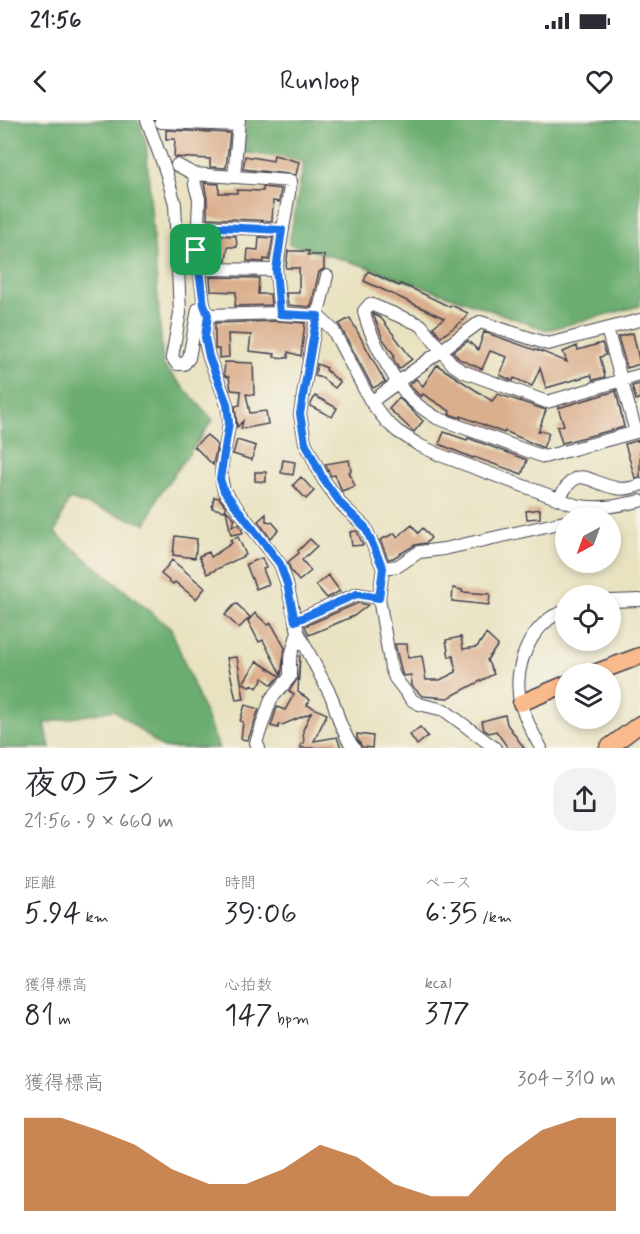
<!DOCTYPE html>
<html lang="ja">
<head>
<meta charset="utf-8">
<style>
  :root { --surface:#fff; --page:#f2f2f3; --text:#2b2b33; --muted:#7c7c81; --accent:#b45309 }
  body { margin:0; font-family:Mynerve,"Klee One",sans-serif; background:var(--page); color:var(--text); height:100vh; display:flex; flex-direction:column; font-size:22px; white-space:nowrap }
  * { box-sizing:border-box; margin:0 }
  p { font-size:20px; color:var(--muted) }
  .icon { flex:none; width:33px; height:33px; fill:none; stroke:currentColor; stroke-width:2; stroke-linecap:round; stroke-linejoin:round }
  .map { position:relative; height:628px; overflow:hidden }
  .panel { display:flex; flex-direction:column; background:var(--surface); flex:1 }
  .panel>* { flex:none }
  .needle { width:39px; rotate:221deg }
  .buttons { position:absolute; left:555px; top:387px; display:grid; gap:12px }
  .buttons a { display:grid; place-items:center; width:66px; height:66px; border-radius:50%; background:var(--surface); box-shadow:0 3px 9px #0003; font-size:30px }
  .pin { position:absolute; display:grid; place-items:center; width:51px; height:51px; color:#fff; margin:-26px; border-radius:12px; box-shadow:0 3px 9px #0006 }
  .round { display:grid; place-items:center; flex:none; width:63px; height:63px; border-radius:24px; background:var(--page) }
  .overview { display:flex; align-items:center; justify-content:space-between; height:102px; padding:0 24px }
  h1 { font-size:33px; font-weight:600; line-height:45px }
  .metrics { display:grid; grid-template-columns:repeat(3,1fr); gap:9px; height:102px; padding:6px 24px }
  .metrics div { display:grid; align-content:center }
  .metrics b { font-size:30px; font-weight:600 }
  .metrics small { font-size:16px; font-weight:400 }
  .metrics p { font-size:16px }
  .chart { height:168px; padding:12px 24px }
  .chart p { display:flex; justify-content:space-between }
  .chart svg { width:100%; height:108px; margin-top:6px; fill:var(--accent); opacity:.7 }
  .status { display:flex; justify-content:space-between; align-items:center; height:42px; padding:0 30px; background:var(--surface); direction:ltr }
  .status svg { height:16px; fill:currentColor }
  header { display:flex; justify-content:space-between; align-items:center; height:78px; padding:0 24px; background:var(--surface); font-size:27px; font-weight:600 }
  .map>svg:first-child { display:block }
  .forest { fill:#6cad71; stroke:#476856; stroke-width:1.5 }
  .building { fill:#daaf8e }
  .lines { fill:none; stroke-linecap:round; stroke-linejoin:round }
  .minor-casing { stroke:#403f4f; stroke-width:14 }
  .highway-casing { stroke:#403f4f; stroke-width:19 }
  .minor { stroke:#fff; stroke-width:12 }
  .highway { stroke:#fabb8c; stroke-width:16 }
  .route-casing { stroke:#fff; stroke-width:12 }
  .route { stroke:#1a73e8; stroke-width:8 }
</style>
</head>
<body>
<div class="status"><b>21:56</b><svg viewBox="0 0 49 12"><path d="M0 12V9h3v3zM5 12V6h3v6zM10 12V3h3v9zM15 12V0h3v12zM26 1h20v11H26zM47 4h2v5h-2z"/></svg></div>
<header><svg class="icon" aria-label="back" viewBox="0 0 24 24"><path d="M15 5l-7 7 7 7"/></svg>Runloop<svg class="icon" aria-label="heart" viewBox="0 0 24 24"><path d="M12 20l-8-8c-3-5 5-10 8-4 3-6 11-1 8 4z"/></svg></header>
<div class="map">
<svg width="640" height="628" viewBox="0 0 640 628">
  <rect width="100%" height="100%" fill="#f7f3e8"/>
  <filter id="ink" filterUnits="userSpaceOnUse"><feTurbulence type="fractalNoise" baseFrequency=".0167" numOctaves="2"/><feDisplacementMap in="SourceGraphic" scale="12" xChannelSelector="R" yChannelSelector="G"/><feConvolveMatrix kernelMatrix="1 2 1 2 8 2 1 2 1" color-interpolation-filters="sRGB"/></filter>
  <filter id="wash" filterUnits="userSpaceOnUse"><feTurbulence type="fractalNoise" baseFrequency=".008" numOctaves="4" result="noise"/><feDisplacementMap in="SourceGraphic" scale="24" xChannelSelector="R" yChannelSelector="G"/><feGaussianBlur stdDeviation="1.35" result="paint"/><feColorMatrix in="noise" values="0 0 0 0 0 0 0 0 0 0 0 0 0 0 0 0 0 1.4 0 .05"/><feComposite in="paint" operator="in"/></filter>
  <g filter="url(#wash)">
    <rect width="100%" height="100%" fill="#e8e2c0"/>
    <!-- forest -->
    <path class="forest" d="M0 0H138L146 22 163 245 213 300 159 375 146 404 69 379 55 413 171 509 219 628H163L114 590 45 603 50 628H0Z
      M246 0H640V186L547 210 358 144 289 124 304 42 244 32Z"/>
    <g id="blocks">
      <!-- building -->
      <path class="building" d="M166 10 230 13 226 48 210 47V39L174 37 175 19H166Z
        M274 35 299 42 296 55 243 49 245 36 273 41Z
        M204 63 219 64V73H237V70L263 71V67L281 69 279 82 273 81 272 101 207 98V79Z
        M209 115 236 116 237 127H228L226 141H207Z
        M259 117 273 118 269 140 264 139V142L247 141 248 129 258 130Z
        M288 131H309L308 135H324V149L319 152 311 187 288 185 286 173H299V148H286Z
        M368 151 399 166 400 164 413 169 450 187 451 185 468 193 465 199 441 217 433 207 444 198 364 161Z
        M210 157 259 158 258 174H270L271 185 235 186 236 172 211 171Z
        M373 194 381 198 412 239 399 249 393 238 395 236 383 219Z
        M350 198 385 262 373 268 339 204Z
        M280 201 305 203 301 236 288 232V238L274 237 275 234 249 231 251 215 228 214 229 237 219 238V229H215V203Z
        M484 212 538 231V230L567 242 563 232 577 226 578 230 602 223 606 235 600 237 605 257 593 260 591 255 546 268 540 248 532 266 514 258 513 261 500 255 507 237 490 231 482 249 459 239 453 232 468 221 478 230Z
        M633 213 640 244 627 248 618 217Z
        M225 242 253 243 254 275 246 274 250 293 266 291 268 304 241 309 243 301 237 307 235 286 240 285 241 271 231 270 229 257 225 256 224 253Z
        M317 244 327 248 326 250 340 262 335 268 322 258 315 256Z
        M437 245 492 281 498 274 546 290 538 312 542 311 549 313 543 328 505 311 504 313 461 296V298L449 294 450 291 423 274 421 277 409 265 416 259 423 266Z
        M640 264V278L636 280 632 266Z
        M616 271 624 307 562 323 557 307 564 305 558 288Z
        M315 276 337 288 332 297 310 286Z
        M399 278 423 301 414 312 389 289Z
        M444 312 467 320 468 318 527 340 522 354 474 337 473 338 439 324Z
        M207 315 217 325 213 345 194 326Z
        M237 320 256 326 252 340 233 334Z
        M640 320V357L635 358 625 324Z
        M283 340 295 342 293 355 281 353Z
        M349 340 351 351 349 352 355 366 342 371 335 355 331 356 325 344Z
        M255 352H266V362L255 361Z
        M301 357 314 371 306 379 293 365Z
        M214 377 219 378 226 387 225 391 212 388Z
        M540 389V398L527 399 526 391Z
        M226 390 235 399 232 406 239 404 243 413 231 415Z
        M266 394V401L272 402 279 410 270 418 258 401Z
        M412 405 418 413 423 408 431 418 426 423 415 425 393 438 388 439 380 420 395 413 397 417Z
        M357 411 363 425 352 426 350 412Z
        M175 416 197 419 195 438 173 435Z
        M238 417 246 435 207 454 199 436 209 432 211 437 232 423 230 420Z
        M310 419 317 426 302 440 311 451 299 461 291 451 288 442 299 433 298 431Z
        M262 438 266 448 263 449 269 464 256 469 246 444Z
        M172 440 205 468 196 479 175 462 173 464 161 454Z
        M328 455 340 471 327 478 316 465Z
        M453 468 462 470V472L490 474 489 485 452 481Z
        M236 483 250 497 239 508 225 495Z
        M358 483 368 485 354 496 309 515 305 506Z
        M255 493 268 505 271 503 285 528 281 555 263 520 259 522 248 501Z
        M486 514 498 525 487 540 494 554 448 578 422 576 412 566 411 555 404 556 402 554 395 524H407L408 538 422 536 426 560H440L456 552 453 536 449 537 446 520 461 517 463 529 477 527Z
        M300 535 298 572 310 580 307 585 327 594 314 621 337 617 341 628H301V624L304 623 303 610 311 593 282 605 279 604 278 608 271 606 277 587 285 590 294 574 289 571 298 558Z
        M237 537 244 579 236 580 227 538Z
        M257 541 280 556 272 565 263 558 257 568 252 564 251 567 243 563Z
        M245 585 259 589 248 620 241 619 243 602 240 601Z
        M505 595 507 604 524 628H508L496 611 489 613 484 610 482 601Z
        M420 607 428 616 417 625 410 615Z
        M357 614 373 616 372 628 362 627 357 618Z"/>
    </g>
  </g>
  <g filter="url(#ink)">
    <use href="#blocks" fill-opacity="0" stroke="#403f4f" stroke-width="1.5"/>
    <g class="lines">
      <!-- minor casing -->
      <g class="minor-casing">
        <path id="minor" d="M147 0 166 52 175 84 180 193 172 237 177 244H184L189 238 198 189 204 185 208 195 280 193 318 196 333 210 371 282 386 301 397 311 419 325 440 335 575 385C598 390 617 386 640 381
          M161 2 238 5
          M177 45 194 54 291 61 276 150 280 193
          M194 54 195 65 199 79 197 130 204 185
          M234 57 239 0
          M198 106 282 110
          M199 149 276 150
          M327 156 315 206 300 294 305 322 323 359 342 385 365 407 383 448 379 478 391 548 395 558 412 580 419 584 444 590 495 628
          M208 195C207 202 204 210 205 218 207 247 229 272 229 302 228 326 216 347 224 371L280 444 287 464 298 512 332 578 340 603 348 620 354 628
          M607 209 636 312
          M640 255 547 282 462 251 453 245 421 205 370 184 364 191C368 213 392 257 407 275 415 285 427 291 437 298L544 337 640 311
          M371 282 480 202 548 224 640 200
          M559 379C579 341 587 363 616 368 624 370 632 368 640 365
          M383 448 398 446 419 432 444 429 564 402
          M610 481 640 480
          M295 501 357 474 379 478
          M259 628 256 623 271 579 290 557V539L298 512
          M541 628C533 614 526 600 521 585 513 555 524 519 549 499 553 496 560 493 566 491"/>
      </g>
      <!-- highway casing -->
      <g class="highway-casing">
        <path id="highway" d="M592 554 640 536
          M521 583 566 564
          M608 628 640 604"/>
      </g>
      <!-- minor -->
      <use href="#minor" class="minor"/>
      <!-- highway -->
      <use href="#highway" class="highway"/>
    </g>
  </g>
  <g class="lines" filter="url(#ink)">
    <!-- route casing -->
    <g class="route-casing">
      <path id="route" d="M198 106 282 110 276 150 280 194 318 196 315 206 300 294 305 322 323 359 342 385 365 407 383 448 379 478 357 474 295 501 287 464 280 444 224 371 220 359 229 303 227 284 209 237 205 217 208 195 204 185 196 130Z"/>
    </g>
    <!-- route -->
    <use href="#route" class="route"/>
  </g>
</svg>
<div class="buttons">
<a><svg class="needle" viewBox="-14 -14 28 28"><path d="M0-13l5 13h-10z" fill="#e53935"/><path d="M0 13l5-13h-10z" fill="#7c7c81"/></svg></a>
<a><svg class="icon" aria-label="locate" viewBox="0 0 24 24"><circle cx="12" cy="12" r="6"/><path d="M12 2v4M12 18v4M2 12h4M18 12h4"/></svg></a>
<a><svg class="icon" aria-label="layers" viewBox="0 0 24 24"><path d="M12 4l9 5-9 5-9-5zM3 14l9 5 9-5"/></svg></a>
</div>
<div class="pin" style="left:196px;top:130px;background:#1e9e55"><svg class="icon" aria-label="arrive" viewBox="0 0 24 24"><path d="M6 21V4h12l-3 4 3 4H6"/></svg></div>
</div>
<section class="panel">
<div class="overview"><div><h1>夜のラン</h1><p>21:56 · 9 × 660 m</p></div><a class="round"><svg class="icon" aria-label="share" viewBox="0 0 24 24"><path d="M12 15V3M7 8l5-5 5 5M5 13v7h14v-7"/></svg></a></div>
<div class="metrics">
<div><p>距離</p><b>5.94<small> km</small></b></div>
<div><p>時間</p><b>39:06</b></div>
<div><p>ペース</p><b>6:35<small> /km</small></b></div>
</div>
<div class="metrics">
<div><p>獲得標高</p><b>81<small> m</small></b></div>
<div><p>心拍数</p><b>147<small> bpm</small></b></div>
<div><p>kcal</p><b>377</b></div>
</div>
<div class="chart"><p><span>獲得標高</span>304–310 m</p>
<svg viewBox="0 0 160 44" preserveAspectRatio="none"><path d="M0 44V6L10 6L20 11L30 17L40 27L50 33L60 33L70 27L80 17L90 22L100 33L110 38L120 38L130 22L140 11L150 6L160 6V44z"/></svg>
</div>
</section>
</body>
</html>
